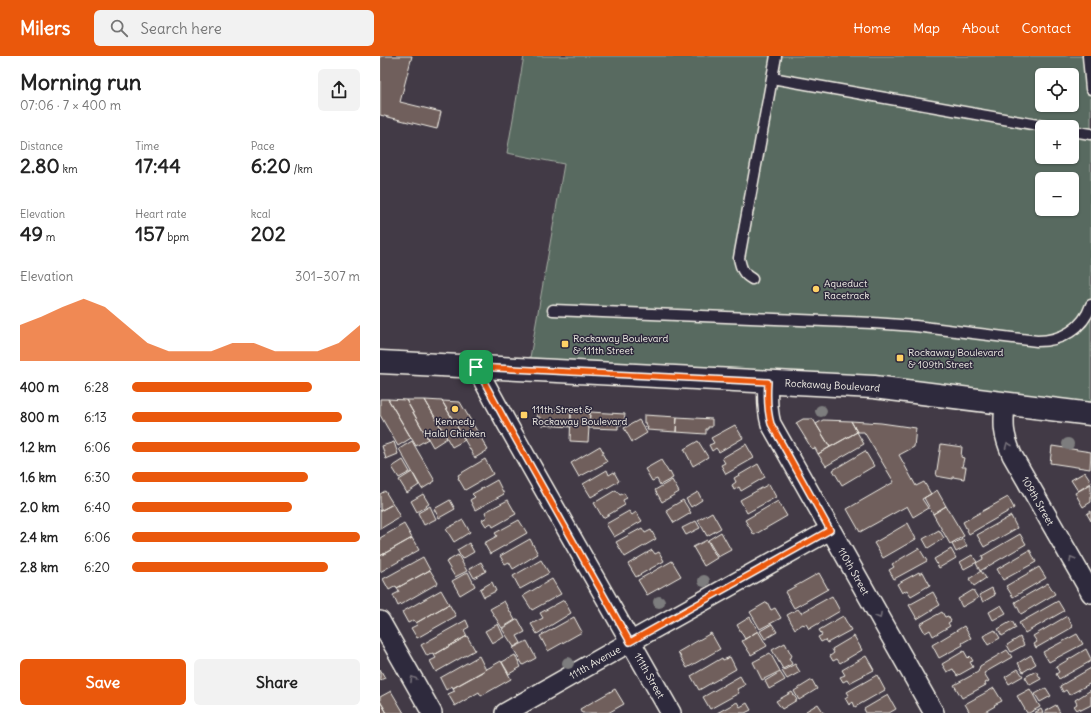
<!DOCTYPE html>
<html lang="en">
<head>
<meta charset="utf-8">
<style>
  :root { --surface:#fff; --page:#f2f2f2; --text:#222; --muted:#767676; --accent:#ea580c }
  body { margin:0; font-family:Delius,sans-serif; background:var(--page); color:var(--text); height:100vh; display:flex; flex-direction:column; font-size:15px; white-space:nowrap }
  * { box-sizing:border-box; margin:0 }
  p { font-size:13px; color:var(--muted) }
  .icon { flex:none; width:22px; height:22px; fill:none; stroke:currentColor; stroke-width:2; stroke-linecap:round; stroke-linejoin:round }
  .map { position:relative; flex:1; overflow:hidden }
  .side { display:flex; flex-direction:column; background:var(--surface); width:380px }
  .side>* { flex:none }
  .buttons { position:absolute; left:655px; top:12px; display:grid; gap:8px }
  .buttons a { display:grid; place-items:center; width:44px; height:44px; border-radius:6px; background:var(--surface); box-shadow:0 1px 3px #0004; font-size:20px }
  .pin { position:absolute; display:grid; place-items:center; width:34px; height:34px; color:#fff; margin:-17px; border-radius:8px; box-shadow:0 2px 6px #0006 }
  .round { display:grid; place-items:center; flex:none; width:42px; height:42px; border-radius:6px; background:var(--page) }
  .headline { display:flex; align-items:center; justify-content:space-between; height:68px; padding:0 20px }
  h1 { font-size:22px; font-weight:800; line-height:30px }
  .figures { display:grid; grid-template-columns:repeat(3,1fr); gap:6px; height:68px; padding:4px 20px }
  .figures div { display:grid; align-content:center }
  .figures b { font-size:20px; font-weight:800 }
  .figures small { font-size:11px; font-weight:400 }
  .figures p { font-size:11px }
  .chart { height:112px; padding:8px 20px }
  .chart p { display:flex; justify-content:space-between }
  .chart svg { width:100%; height:72px; margin-top:4px; fill:var(--accent); opacity:.7 }
  .primary-button { display:flex; gap:8px; margin-top:auto; padding:8px 20px }
  .primary-button a { flex:1; height:46px; border-radius:6px; background:var(--accent); color:#fff; font-size:16px; font-weight:800; line-height:46px; text-align:center }
  .primary-button a+a { background:var(--page); color:var(--text) }
  ul { padding:0 20px; list-style:none; font-size:13px }
  li { display:grid; grid-template-columns:64px 48px 1fr; align-items:center; height:30px }
  li i { height:10px; border-radius:5px; background:var(--accent) }
  header { display:flex; align-items:center; gap:24px; box-sizing:border-box; height:56px; padding:0 20px; background:var(--accent); color:#fff }
  header strong { font-size:19px }
  nav { display:flex; gap:22px; margin-inline-start:auto; font-size:14px }
  .search { width:280px; height:36px; background:var(--page); display:flex; align-items:center; gap:10px; box-sizing:border-box; padding:0 14px; border-radius:6px; color:var(--muted); font-size:15px }
  main { display:flex; flex:1; min-height:0 }
  .map>svg:first-child { display:block }
  .green { fill:#596a61; stroke:#a6aea4; fill-rule:evenodd }
  .building { fill:#6f5e5c; stroke:#f4f1e8 }
  .lines { fill:none; stroke-linecap:round; stroke-linejoin:round }
  .service-casing { stroke:#f4f1e8; stroke-width:13 }
  .minor-casing { stroke:#f4f1e8; stroke-width:22 }
  .primary-casing { stroke:#f4f1e8; stroke-width:25 }
  .service { stroke:#2f2a3d; stroke-width:10 }
  .minor { stroke:#2f2a3d; stroke-width:19 }
  .primary { stroke:#2f2a3d; stroke-width:22 }
  .tree { fill:#7d7d7e }
  .oneway { stroke:#747079 }
  .route-casing { stroke:#fff; stroke-width:8 }
  .route { stroke:#ea580c; stroke-width:5 }
  .poi-dot { fill:#ffd166; stroke:#2f2a3d; stroke-width:1.5 }
  .labels { text-anchor:middle; stroke-width:3; stroke-linejoin:round; paint-order:stroke }
  .poi-label { font-size:10px; fill:#f4f1e8; stroke:#2f2a3d; text-anchor:start }
  .street-label { font-size:10px; fill:#f4f1e8; stroke:#2f2a3d }
</style>
</head>
<body>
<header>
<strong>Milers</strong>
<div class="search"><svg class="icon" aria-label="search" viewBox="0 0 24 24"><circle cx="10" cy="10" r="6"/><path d="M15 15l6 6"/></svg>Search here</div>
<nav><a>Home</a><a>Map</a><a>About</a><a>Contact</a></nav>
</header>
<main>
<section class="side">
<div class="headline"><div><h1>Morning run</h1><p>07:06 · 7 × 400 m</p></div><a class="round"><svg class="icon" aria-label="share" viewBox="0 0 24 24"><path d="M12 15V3M7 8l5-5 5 5M5 13v7h14v-7"/></svg></a></div>
<div class="figures">
<div><p>Distance</p><b>2.80<small> km</small></b></div>
<div><p>Time</p><b>17:44</b></div>
<div><p>Pace</p><b>6:20<small> /km</small></b></div>
</div>
<div class="figures">
<div><p>Elevation</p><b>49<small> m</small></b></div>
<div><p>Heart rate</p><b>157<small> bpm</small></b></div>
<div><p>kcal</p><b>202</b></div>
</div>
<div class="chart"><p><span>Elevation</span>301–307 m</p>
<svg viewBox="0 0 160 44" preserveAspectRatio="none"><path d="M0 44V22L10 17L20 11L30 6L40 11L50 22L60 33L70 38L80 38L90 38L100 33L110 33L120 38L130 38L140 38L150 33L160 22V44z"/></svg>
</div>
<ul>
<li><b>400 m</b>6:28<i style="width:79%"></i></li>
<li><b>800 m</b>6:13<i style="width:92%"></i></li>
<li><b>1.2 km</b>6:06<i style="width:100%"></i></li>
<li><b>1.6 km</b>6:30<i style="width:77%"></i></li>
<li><b>2.0 km</b>6:40<i style="width:70%"></i></li>
<li><b>2.4 km</b>6:06<i style="width:100%"></i></li>
<li><b>2.8 km</b>6:20<i style="width:86%"></i></li>
</ul>
<div class="primary-button"><a>Save</a><a>Share</a></div>
</section>
<div class="map">
<svg width="711" height="657" viewBox="0 0 711 657">
  <rect width="100%" height="100%" fill="#423a46"/>
  <filter id="ink" filterUnits="userSpaceOnUse"><feTurbulence type="fractalNoise" baseFrequency=".025" numOctaves="2"/><feDisplacementMap in="SourceGraphic" scale="8" xChannelSelector="R" yChannelSelector="G"/><feConvolveMatrix kernelMatrix="1 2 1 2 8 2 1 2 1" color-interpolation-filters="sRGB"/></filter>
  <g filter="url(#ink)">
    <!-- green -->
    <path class="green" d="M144 0H711V358L148 313 184 108 127 97ZM662 19H692V49H662ZM662 71H692V101H662ZM662 123H692V153H662Z"/>
    <!-- building -->
    <path class="building" d="M0 0H32L20 46 61 56 57 73 0 59Z
      M0 343H8L31 382 18 390 0 359Z
      M8 343 26 344 48 383 36 390Z
      M26 344H45L67 382 53 391Z
      M45 344 62 345 85 384 72 391Z
      M62 345 80 346 108 394 95 402Z
      M158 353 191 355V371L162 369V365H160V361H157Z
      M191 355 210 356 208 386 190 385Z
      M210 356 245 358 244 366H241V369H238V373L209 372Z
      M264 359 297 361 296 376 267 374 268 371H265L266 367H264Z
      M297 361 332 363V371H328V373H326V378L296 376Z
      M423 363H433L450 391 438 398 435 392 432 393 416 367Z
      M259 364 267 377 252 386 244 372Z
      M443 364 471 365 477 376 450 391 436 368Z
      M471 365 501 367 536 372 534 391 519 399 536 430 544 426 551 438 542 443 548 452 533 461 527 450 480 476 467 453 514 426 484 376H477Z
      M355 369 363 382 339 396 336 392 332 395 329 389 334 387 331 382Z
      M477 376 484 388 446 410 438 398Z
      M32 385 55 425 42 433 19 393Z
      M318 385 328 401 313 410 304 393Z
      M14 386 18 398 6 403 2 390Z
      M366 388 374 402 346 418 341 409 345 407 342 402Z
      M561 388 582 391 581 401 584 402 582 411H586L584 423 573 421V423L556 420Z
      M220 390 224 397H222L227 406 199 421 191 407Z
      M672 390 711 396 710 413 670 407Z
      M485 395 494 410 462 429 453 414Z
      M105 403 113 418 85 434 78 422 79 421 78 419Z
      M23 404 30 416 19 422 12 411Z
      M281 404 289 417 290 416 293 422 280 429 277 423 272 425 265 413Z
      M378 408 385 421 361 435 359 431 354 434 352 429 356 426 354 422Z
      M227 414 229 419 234 416 239 425 211 441 203 428Z
      M32 416 39 429 27 437 19 424Z
      M705 416 711 425V427L698 435 691 424Z
      M117 424 124 438 95 454 90 444 95 441 92 438Z
      M292 424 299 436 282 446 275 434Z
      M389 428 396 441 367 457 360 444Z
      M711 428V446L703 451 695 437Z
      M236 434 240 439 244 437 247 442 243 444 245 449 223 462 214 447Z
      M557 434 566 450 553 458 544 442Z
      M5 435 13 448 0 455V438Z
      M318 436 322 444 311 451 306 443Z
      M43 438 49 448 37 456 31 445Z
      M628 441 634 452 589 478 583 466Z
      M70 444 75 453 59 462 54 453Z
      M128 444 136 458 113 471 111 467 106 470 102 464 107 461 105 456Z
      M303 444 311 457 294 467 286 454Z
      M398 445 407 460 374 479 365 464Z
      M13 448 20 461 0 473V455Z
      M50 450 56 463 44 469 38 457Z
      M566 450 584 480 570 488 553 458Z
      M249 455 252 459 256 456 262 465 234 481 226 468Z
      M711 455V465L707 458Z
      M332 456 341 472 327 480 318 464Z
      M631 460 637 472 604 491 597 479Z
      M83 464 90 476 74 486 66 473Z
      M139 464 147 477 110 498 104 487 117 480 115 477Z
      M316 465 320 472 306 479 302 472Z
      M528 467 536 483 503 502 494 487Z
      M24 468 32 482 0 500V482Z
      M262 472 265 477 271 474 276 483 245 501 236 486Z
      M559 474 564 482 548 492 543 483Z
      M341 476 351 494 338 501 328 484Z
      M640 478 646 488 600 515 596 507 603 503 602 500Z
      M32 482 39 494 0 516V500Z
      M150 483 158 498 133 513 129 506 125 508 120 500Z
      M583 483 587 490 576 496 572 488Z
      M327 484 337 502 324 510 313 491Z
      M89 487 94 496 82 503 77 494Z
      M539 492 547 505 514 523 509 514 514 511 512 508Z
      M571 493 576 502 559 512 554 503Z
      M272 494 275 498 279 496 284 505 256 521 248 508Z
      M650 494 656 506 623 524 617 513Z
      M78 499 87 515 75 521 66 506Z
      M592 499 597 506 584 513 580 506Z
      M43 501 50 514 17 532 16 530 9 534 3 523Z
      M161 504 169 517 140 533 133 520Z
      M292 505 301 520 267 539 258 524Z
      M101 506 106 515 94 522 89 513Z
      M659 511 666 522 633 541 626 530Z
      M50 514 58 527 18 550 13 539 19 536 17 532Z
      M601 515 606 522 594 530 589 523Z
      M88 516 95 530 80 539 72 525Z
      M539 516 540 518 543 516 550 529 531 540 527 534 522 537 517 528Z
      M439 517 448 533 414 552 405 536Z
      M172 523 181 538 152 554 143 540Z
      M112 526 116 535 104 541 100 533Z
      M668 527 675 538 641 558 635 546Z
      M612 532 615 539 603 546 599 539Z
      M61 534 69 548 36 567 34 564 28 567 22 556Z
      M593 534 598 542 582 551 578 543Z
      M553 536 560 549 537 563 529 549Z
      M452 540 460 555 429 573 426 568 424 569 423 568 415 573 407 559 418 553 421 557Z
      M184 544 191 557 157 578 151 568 163 562 160 557Z
      M124 545 135 564 122 572 110 553Z
      M678 545 684 555 645 577 639 567Z
      M387 546 391 554 395 552 401 562 380 573 370 556Z
      M69 548 76 560 37 582 31 572 37 569 36 567Z
      M621 549 626 557 613 564 609 556Z
      M562 556 565 561 568 560 571 565 568 567 570 570 553 580 550 574 545 577 540 568Z
      M463 560 471 574 447 587 445 584 441 586 438 581 442 579 439 574Z
      M687 560 693 571 656 592 654 588 657 586 653 580Z
      M194 561 202 576 168 595 160 580Z
      M370 561 378 575 365 583 357 569Z
      M138 563 145 576 137 580 141 587 134 591 122 573Z
      M86 564 89 571 84 574 87 580 54 599 53 597 47 600 41 589Z
      M632 565 636 572 622 580 618 573Z
      M118 568 124 581 112 587 105 575Z
      M392 568 397 576 385 583 380 575Z
      M584 570 591 582 582 587 583 589 559 602 552 589Z
      M615 574 620 582 608 589 603 580Z
      M378 575 387 590 371 599 362 585Z
      M331 577 340 593 307 612 298 596Z
      M697 578 703 588 669 606 663 596Z
      M87 580 95 594 56 616 50 605 56 602 54 599Z
      M474 580 482 594 460 607 457 603 453 605 450 600 454 597 452 593Z
      M640 581 644 589 631 596 627 589Z
      M147 585 156 602 143 609 133 592Z
      M405 587 412 600 409 602 412 608 403 613 392 594Z
      M706 593 711 603V605L679 623 676 618 679 616 676 611Z
      M627 594 632 601 604 617 609 625 605 627 606 629 582 642 574 629 598 616 600 610Z
      M584 595 588 602 590 600 593 605 590 606 593 611 577 620 573 613 567 616 562 608Z
      M390 597 400 615 382 624 373 606Z
      M135 599 141 611 129 618 122 606Z
      M651 599 656 608 643 616 638 607Z
      M99 600 106 614 73 632 72 630 66 634 60 622Z
      M486 600 494 614 469 627 467 624 463 626 460 621 465 619 462 614Z
      M350 601 356 613 319 634 311 620 342 602 343 604Z
      M121 605 131 623 101 640 99 636 75 650 68 638 75 635 73 632Z
      M415 608 420 616 407 623 402 615Z
      M711 612V627L689 639 686 634 683 636 680 630Z
      M0 613 5 622 0 624Z
      M638 613 643 620 629 628 625 621Z
      M656 615 661 623 650 629 645 621Z
      M400 616 405 624 389 633 385 625Z
      M497 619 505 634 475 651 473 646 469 649 465 642 469 639 467 636Z
      M360 620 365 629 357 633 359 637 330 653 323 641Z
      M432 624 437 633 419 644 414 635Z
      M614 632 622 645 614 649 615 650 603 657H590L585 648Z
      M666 632 671 640 660 646 655 638Z
      M235 633 244 648 228 657H202L200 653Z
      M650 633 660 651 649 657H647L637 640Z
      M711 634V649L701 654 700 652 697 654 694 650 697 648 695 644Z
      M11 635 24 657H7L0 645V641Z
      M412 636 417 644 402 653 396 645Z
      M508 639 516 653 509 657H486L484 653Z
      M0 645 7 657H0Z
      M357 646 360 651 367 647 371 654 365 657H337Z
      M438 648 444 657H427L426 655Z
      M676 649 680 657H666L665 655Z
      M661 653 663 657H654Z"/>
    <g class="lines">
      <!-- service casing -->
      <g class="service-casing">
        <path id="service" d="M708 0 711 33
          M392 22 669 71
          M692 75 711 78
          M372 223C363 218 361 212 359 202L396 0
          M173 254 493 267 535 270 657 285C681 285 703 273 711 249"/>
      </g>
      <!-- minor casing -->
      <g class="minor-casing">
        <g id="minor">
          <path id="s1" d="M96 311 126 366 291 657"/>
          <path id="s2" d="M388 325C387 341 387 354 391 368L554 657"/>
          <path id="s3" d="M625 347C623 370 623 378 632 399L711 537"/>
          <path d="M0 565 52 657"/>
          <path id="s4" d="M125 657 250 586 450 474"/>
        </g>
      </g>
      <!-- primary casing -->
      <g class="primary-casing">
        <g id="primary">
          <path id="s5" d="M0 306 494 331 711 358"/>
        </g>
      </g>
      <!-- service -->
      <use href="#service" class="service"/>
      <!-- minor -->
      <use href="#minor" class="minor"/>
      <!-- primary -->
      <use href="#primary" class="primary"/>
    </g>
    <!-- trees -->
    <g class="tree">
      <circle cx="441" cy="355" r="6"/>
      <circle cx="688" cy="388" r="6"/>
      <circle cx="324" cy="525" r="6"/>
      <circle cx="279" cy="546" r="6"/>
      <circle cx="188" cy="607" r="6"/>
    </g>
    <!-- one-way arrows -->
    <defs><path id="oneway-chevron" d="M-2-3.5L2.5 0L-2 3.5" fill="none" stroke-width="1.6" stroke-linecap="round" stroke-linejoin="round"/></defs>
    <g class="oneway">
      <use href="#oneway-chevron" transform="translate(628 389) rotate(-112)"/>
      <use href="#oneway-chevron" transform="translate(692 503) rotate(-120)"/>
      <use href="#oneway-chevron" transform="translate(499 560) rotate(61)"/>
      <use href="#oneway-chevron" transform="translate(33 623) rotate(-119)"/>
    </g>
  </g>
  <g class="lines" filter="url(#ink)">
    <!-- route casing -->
    <g class="route-casing">
      <path id="route" d="M96 311 388 326C387 341 387 354 391 368L450 474 250 586 126 366Z"/>
    </g>
    <!-- route -->
    <use href="#route" class="route"/>
  </g>
  <!-- markers -->
  <g class="poi-dot">
    <circle cx="436" cy="233" r="4"/>
    <rect x="181" y="284" width="8" height="8" rx="2"/>
    <rect x="516" y="298" width="8" height="8" rx="2"/>
    <circle cx="75" cy="353" r="4"/>
    <rect x="140" y="355" width="8" height="8" rx="2"/>
  </g>
  <g class="labels">
    <!-- poi labels -->
    <g class="poi-label">
      <text x="444" y="231">Aqueduct<tspan x="444" dy="12">Racetrack</tspan></text>
      <text x="193" y="286">Rockaway Boulevard<tspan x="193" dy="12">&amp; 111th Street</tspan></text>
      <text x="528" y="300">Rockaway Boulevard<tspan x="528" dy="12">&amp; 109th Street</tspan></text>
      <text x="152" y="357">111th Street &amp;<tspan x="152" dy="12">Rockaway Boulevard</tspan></text>
      <text x="75" y="369" text-anchor="middle">Kennedy<tspan x="75" dy="12">Halal Chicken</tspan></text>
    </g>
    <!-- street labels -->
    <g class="street-label">
      <text dy="4" stroke="none"><textPath href="#s5" startOffset="453">Rockaway Boulevard</textPath></text>
      <text dy="4" stroke="none"><textPath href="#s3" startOffset="106">109th Street</textPath></text>
      <text dy="4" stroke="none"><textPath href="#s2" startOffset="212">110th Street</textPath></text>
      <text dy="4" stroke="none"><textPath href="#s4" startOffset="103">111th Avenue</textPath></text>
      <text dy="4" stroke="none"><textPath href="#s1" startOffset="354">111th Street</textPath></text>
    </g>
  </g>
</svg>
<div class="buttons">
<a><svg class="icon" aria-label="locate" viewBox="0 0 24 24"><circle cx="12" cy="12" r="6"/><path d="M12 2v4M12 18v4M2 12h4M18 12h4"/></svg></a>
<a>+</a>
<a>−</a>
</div>
<div class="pin" style="left:96px;top:311px;background:#1e9e55"><svg class="icon" aria-label="arrive" viewBox="0 0 24 24"><path d="M6 21V4h12l-3 4 3 4H6"/></svg></div>
</div>
</main>
</body>
</html>
